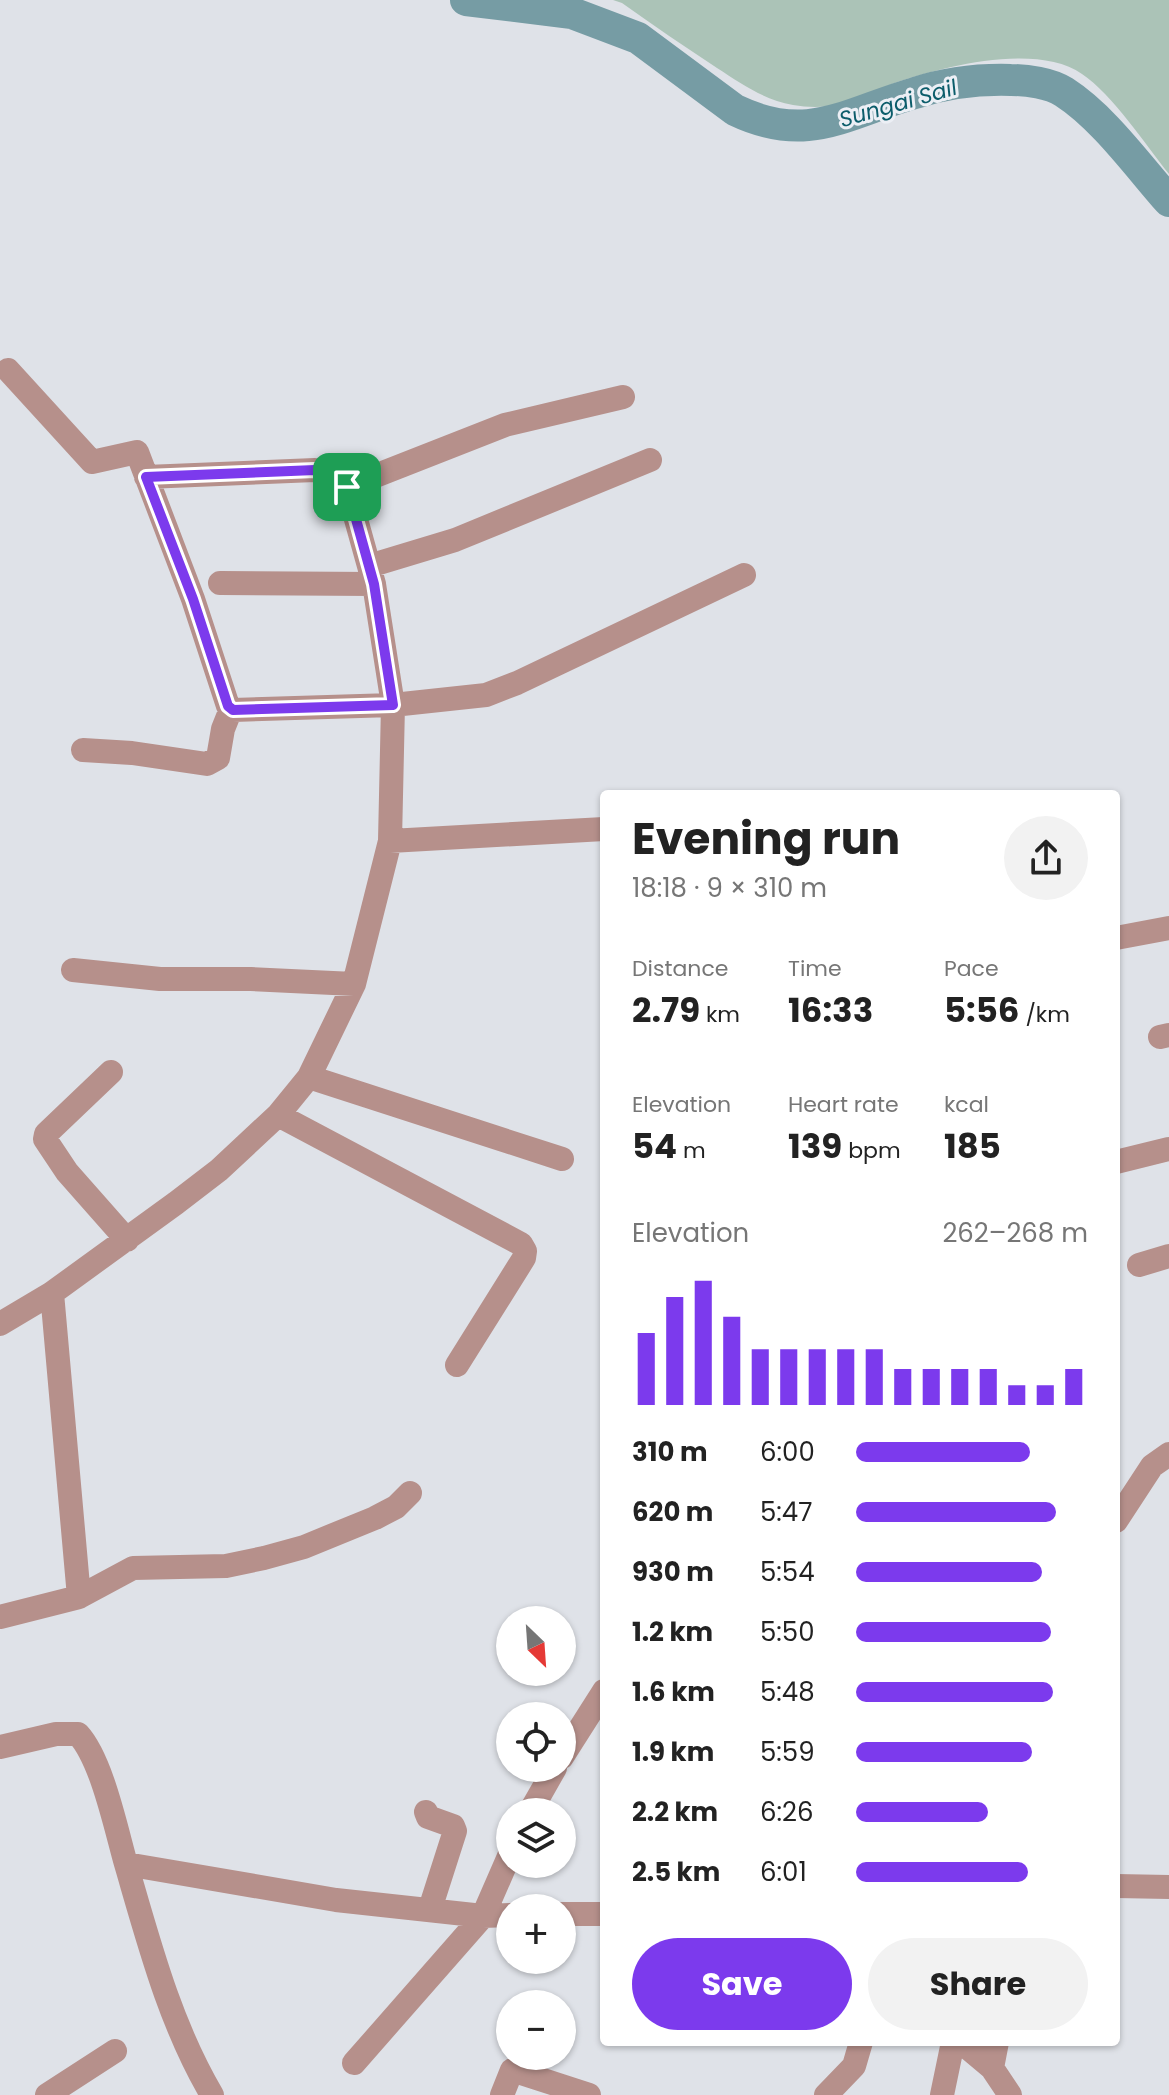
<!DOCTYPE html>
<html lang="en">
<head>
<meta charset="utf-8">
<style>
  :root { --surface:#fff; --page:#f2f2f2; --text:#222; --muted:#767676; --accent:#7c3aed }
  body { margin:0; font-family:Poppins,sans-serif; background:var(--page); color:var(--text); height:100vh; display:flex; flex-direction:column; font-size:30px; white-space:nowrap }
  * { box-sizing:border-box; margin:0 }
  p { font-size:26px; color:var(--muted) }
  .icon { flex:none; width:44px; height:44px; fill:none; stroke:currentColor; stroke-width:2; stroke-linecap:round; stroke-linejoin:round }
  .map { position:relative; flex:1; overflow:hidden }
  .panel { position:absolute; left:600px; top:790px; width:520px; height:1256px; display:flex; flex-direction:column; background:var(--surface); border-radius:8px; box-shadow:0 2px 6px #0004 }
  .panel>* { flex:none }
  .needle { width:52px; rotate:155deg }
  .controls { position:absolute; left:496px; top:1606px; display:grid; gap:16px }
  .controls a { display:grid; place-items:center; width:80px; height:80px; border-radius:50%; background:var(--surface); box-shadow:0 2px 6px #0004; font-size:40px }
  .pin { position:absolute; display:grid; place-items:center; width:68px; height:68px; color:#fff; margin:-34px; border-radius:16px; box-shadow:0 4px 12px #0006 }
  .round { display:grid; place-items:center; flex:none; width:84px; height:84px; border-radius:42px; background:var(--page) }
  .head { display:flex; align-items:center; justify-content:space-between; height:136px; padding:0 32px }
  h1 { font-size:44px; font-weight:700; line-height:60px }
  .figures { display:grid; grid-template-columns:repeat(3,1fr); gap:12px; height:136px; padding:8px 32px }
  .figures div { display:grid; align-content:center }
  .figures b { font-size:34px; font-weight:700 }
  .figures small { font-size:22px; font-weight:400 }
  .figures p { font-size:22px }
  .chart { height:224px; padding:16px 32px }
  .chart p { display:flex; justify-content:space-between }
  .chart svg { width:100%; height:144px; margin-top:8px; stroke:var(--accent); stroke-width:6 }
  .cta { display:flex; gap:16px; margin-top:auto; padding:16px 32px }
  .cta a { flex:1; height:92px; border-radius:48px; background:var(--accent); color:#fff; font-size:32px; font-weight:700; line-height:92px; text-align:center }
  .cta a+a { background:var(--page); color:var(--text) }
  ul { padding:0 32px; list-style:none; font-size:26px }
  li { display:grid; grid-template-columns:128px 96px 1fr; align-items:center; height:60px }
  li i { height:20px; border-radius:10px; background:var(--accent) }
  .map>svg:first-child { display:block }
  .green { fill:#abc3b7 }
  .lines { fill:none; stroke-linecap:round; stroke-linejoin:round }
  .river { stroke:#769ca4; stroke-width:32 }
  .minor { stroke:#b6908b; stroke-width:24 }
  .route-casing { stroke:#fff; stroke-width:16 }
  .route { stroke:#7c3aed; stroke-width:10 }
  .labels { text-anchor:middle; stroke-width:6; stroke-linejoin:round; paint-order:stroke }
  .water-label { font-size:22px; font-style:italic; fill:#0c5d6b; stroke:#eceff5 }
</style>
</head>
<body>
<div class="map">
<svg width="1169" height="2095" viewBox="0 0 1169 2095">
  <rect width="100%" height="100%" fill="#dfe2e8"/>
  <!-- green -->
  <path class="green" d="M613 0H1169V174C1145 144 1113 95 1082 74 1036 42 941 67 892 84 881 88 871 95 859 99 838 107 815 109 793 105 764 100 742 84 717 68 685 47 653 25 622 3Z"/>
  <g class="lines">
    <!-- river -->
    <path class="river" d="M466 0 572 13 638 38 735 110C808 145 846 113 915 93 946 83 979 79 1011 80 1027 80 1050 83 1064 92 1103 117 1138 166 1169 201"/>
    <!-- minor -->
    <path class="minor" d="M8 370 92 462 137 452 193 599 228 706 233 710 393 705 486 695 517 683 744 575
      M347 487 505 425 623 397
      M369 566 455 540 650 460
      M220 583 374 584
      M83 750 132 753 207 764 218 758 223 729 231 709
      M390 841 604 829
      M1116 938 1169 928
      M73 970 160 979H251L354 984
      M1160 1037 1169 1035
      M111 1072 46 1134 45 1139 67 1172 127 1240
      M309 1077 562 1159
      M278 1115 521 1244 525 1251 524 1258 457 1365
      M1116 1162 1169 1149
      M1139 1265 1169 1256
      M52 1293 79 1597
      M0 1324 52 1293 176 1203 219 1170 278 1115 309 1077 354 984 390 841 393 705 374 584 347 487 332 473 315 470 146 477
      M1116 1521 1152 1466 1169 1454
      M0 1617 79 1597 133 1568 226 1566 264 1558 304 1547 375 1518 396 1507 410 1493
      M0 1747 56 1734H78C102 1760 116 1829 126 1864L336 1900 483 1916 510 1915
      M562 1757 604 1691
      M426 1812 428 1817 453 1826 455 1831 430 1909
      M530 1812 555 1768
      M126 1864C149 1943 170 2024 212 2095
      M1116 1886 1169 1887
      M562 1914H604
      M961 2042 992 2068 1010 2095
      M354 2063 483 1916 510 1854
      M992 2068 997 2042
      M47 2095 115 2051
      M502 2095 512 2070 589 2095
      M826 2095 854 2066 861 2042
      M942 2095 953 2042"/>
  </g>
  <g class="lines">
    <!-- route casing -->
    <g class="route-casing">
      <path id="route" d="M315 470 332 473 347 487 374 584 393 705 233 710 228 706 193 599 146 477Z"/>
    </g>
    <!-- route -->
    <use href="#route" class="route"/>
  </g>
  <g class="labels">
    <!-- water labels -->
    <g class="water-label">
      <text transform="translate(898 103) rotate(-16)" y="8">Sungai Sail</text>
    </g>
  </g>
</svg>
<div class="controls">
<a><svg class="needle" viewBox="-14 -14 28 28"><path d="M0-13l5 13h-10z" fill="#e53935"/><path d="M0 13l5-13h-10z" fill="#767676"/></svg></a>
<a><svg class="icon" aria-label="locate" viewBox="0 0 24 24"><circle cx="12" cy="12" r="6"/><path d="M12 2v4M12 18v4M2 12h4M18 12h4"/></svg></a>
<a><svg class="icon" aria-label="layers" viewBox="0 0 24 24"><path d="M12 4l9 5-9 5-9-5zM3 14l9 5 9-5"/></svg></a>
<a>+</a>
<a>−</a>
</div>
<div class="pin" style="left:347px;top:487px;background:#1e9e55"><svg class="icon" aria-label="arrive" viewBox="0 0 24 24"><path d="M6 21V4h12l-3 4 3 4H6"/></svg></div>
<section class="panel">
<div class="head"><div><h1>Evening run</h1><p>18:18 · 9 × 310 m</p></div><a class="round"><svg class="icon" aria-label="share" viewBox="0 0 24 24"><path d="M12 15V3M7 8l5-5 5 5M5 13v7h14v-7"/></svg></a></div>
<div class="figures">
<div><p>Distance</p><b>2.79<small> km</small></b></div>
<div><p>Time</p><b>16:33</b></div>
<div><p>Pace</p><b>5:56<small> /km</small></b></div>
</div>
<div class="figures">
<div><p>Elevation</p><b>54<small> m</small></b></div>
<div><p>Heart rate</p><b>139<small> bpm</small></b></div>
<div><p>kcal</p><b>185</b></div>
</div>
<div class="chart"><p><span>Elevation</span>262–268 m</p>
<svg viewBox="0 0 160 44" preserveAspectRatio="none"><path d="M5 44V22M15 44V11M25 44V6M35 44V17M45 44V27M55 44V27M65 44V27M75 44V27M85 44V27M95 44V33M105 44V33M115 44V33M125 44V33M135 44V38M145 44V38M155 44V33"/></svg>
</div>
<ul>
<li><b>310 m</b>6:00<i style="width:75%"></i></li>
<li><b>620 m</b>5:47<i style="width:86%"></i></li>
<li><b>930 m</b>5:54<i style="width:80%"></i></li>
<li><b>1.2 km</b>5:50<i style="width:84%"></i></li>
<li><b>1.6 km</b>5:48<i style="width:85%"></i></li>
<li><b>1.9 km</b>5:59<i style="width:76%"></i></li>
<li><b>2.2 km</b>6:26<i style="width:57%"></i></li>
<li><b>2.5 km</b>6:01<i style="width:74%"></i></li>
</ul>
<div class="cta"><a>Save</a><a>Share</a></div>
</section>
</div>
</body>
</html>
